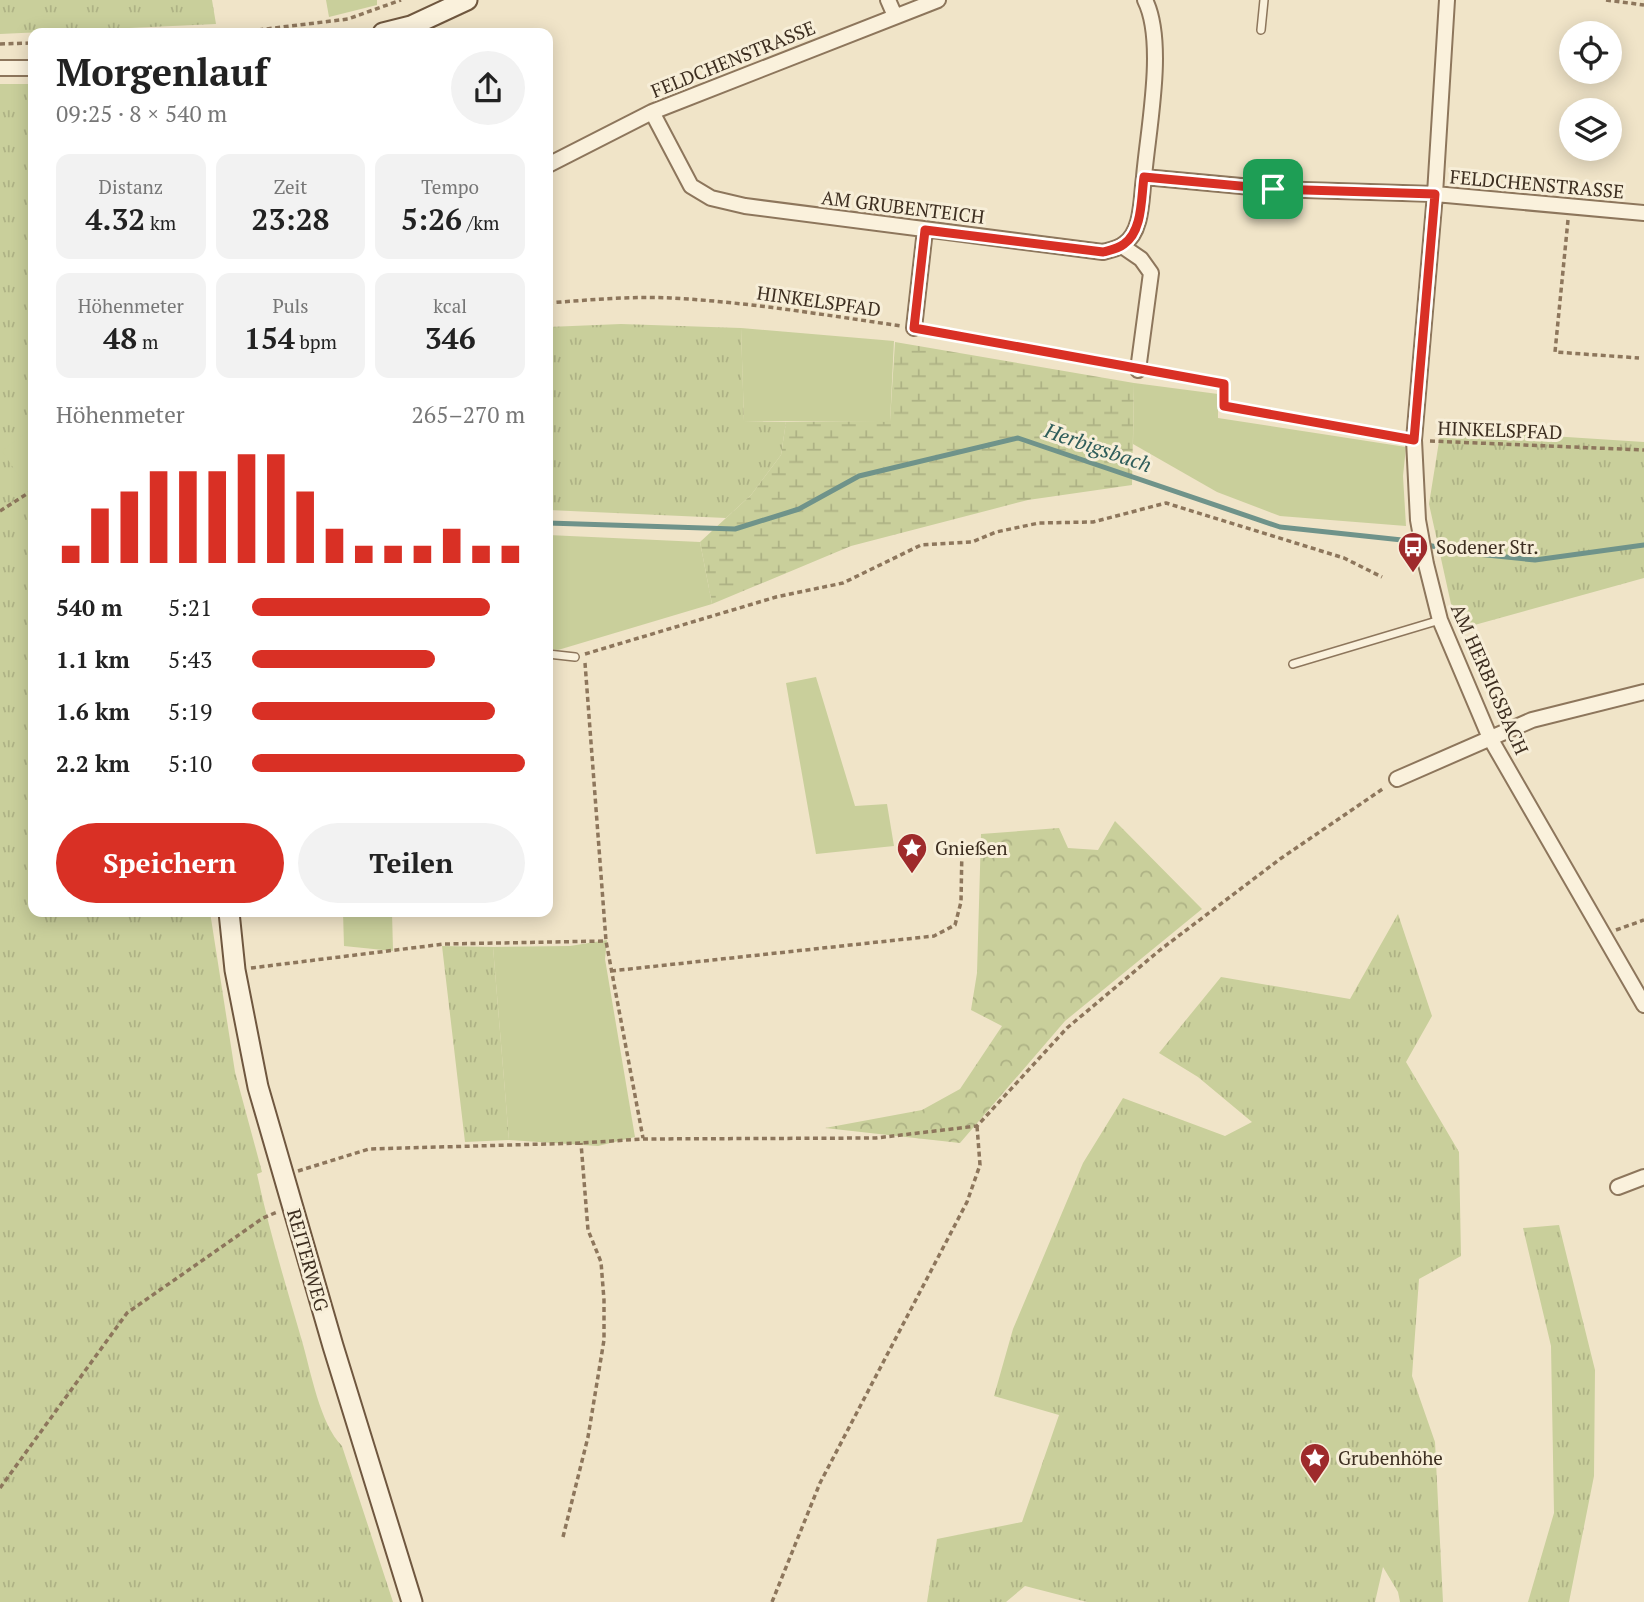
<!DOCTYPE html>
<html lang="de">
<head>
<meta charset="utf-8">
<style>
  :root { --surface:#fff; --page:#f2f2f2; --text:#222; --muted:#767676; --accent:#d93025 }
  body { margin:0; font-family:"PT Serif",serif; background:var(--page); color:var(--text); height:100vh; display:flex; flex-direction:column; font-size:26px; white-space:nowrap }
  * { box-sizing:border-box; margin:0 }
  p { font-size:23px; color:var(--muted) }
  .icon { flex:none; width:38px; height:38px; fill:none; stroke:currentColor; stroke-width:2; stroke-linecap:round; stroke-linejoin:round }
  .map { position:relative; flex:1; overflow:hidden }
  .sheet { position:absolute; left:28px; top:28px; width:525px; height:889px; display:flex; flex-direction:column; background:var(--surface); border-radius:14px; box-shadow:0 4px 18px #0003 }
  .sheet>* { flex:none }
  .tools { position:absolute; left:1559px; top:21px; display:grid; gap:14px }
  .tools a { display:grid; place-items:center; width:63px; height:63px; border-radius:50%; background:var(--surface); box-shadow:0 4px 18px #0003; font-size:35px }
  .pin { position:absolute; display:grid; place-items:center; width:60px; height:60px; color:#fff; margin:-30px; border-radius:14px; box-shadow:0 4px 10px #0006 }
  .round { display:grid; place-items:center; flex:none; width:74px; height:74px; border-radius:37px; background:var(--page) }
  .headline { display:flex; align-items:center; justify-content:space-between; height:119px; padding:0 28px }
  h1 { font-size:38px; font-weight:700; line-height:52px }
  .stats { display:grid; grid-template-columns:repeat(3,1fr); gap:10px; height:119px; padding:7px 28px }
  .stats div { display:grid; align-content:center; border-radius:14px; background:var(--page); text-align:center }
  .stats b { font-size:30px; font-weight:700 }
  .stats small { font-size:19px; font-weight:400 }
  .stats p { font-size:19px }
  .chart { height:196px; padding:14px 28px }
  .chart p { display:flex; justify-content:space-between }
  .chart svg { width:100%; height:126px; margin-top:7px; stroke:var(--accent); stroke-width:6 }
  .primary-button { display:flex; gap:14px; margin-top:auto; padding:14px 28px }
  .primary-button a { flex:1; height:80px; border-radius:42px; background:var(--accent); color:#fff; font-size:28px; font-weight:700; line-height:80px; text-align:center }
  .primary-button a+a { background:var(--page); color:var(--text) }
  ul { padding:0 28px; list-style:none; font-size:23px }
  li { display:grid; grid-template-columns:112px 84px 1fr; align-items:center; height:52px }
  li i { height:18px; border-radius:9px; background:var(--accent) }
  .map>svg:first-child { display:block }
  .grass { fill:url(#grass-tufts) }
  .forest { fill:url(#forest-crowns) }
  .wetland { fill:url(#wetland-marsh) }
  .garden { fill:#c9cf9b }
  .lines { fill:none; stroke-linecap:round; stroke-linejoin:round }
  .stream { stroke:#6f938a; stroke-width:5 }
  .lane-casing { stroke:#8d765c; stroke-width:10 }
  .street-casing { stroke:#8d765c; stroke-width:18 }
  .secondary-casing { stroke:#6f573f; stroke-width:23 }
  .path { stroke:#8d765c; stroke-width:3.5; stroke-dasharray:5 3.5; stroke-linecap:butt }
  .lane { stroke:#faf1dc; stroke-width:7 }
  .street { stroke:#faf1dc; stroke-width:14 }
  .secondary { stroke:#faf1dc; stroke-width:19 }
  .route-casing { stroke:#fff; stroke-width:14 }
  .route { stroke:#d93025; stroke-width:9 }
  .labels { text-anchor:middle; stroke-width:6; stroke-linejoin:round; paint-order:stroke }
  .street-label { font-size:19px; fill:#3d2e20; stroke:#f7eed8 }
  .poi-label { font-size:19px; fill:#3d2e20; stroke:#f7eed8; text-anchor:start }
  .water-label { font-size:21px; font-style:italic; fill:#2f5d5a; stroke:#f7eed8 }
</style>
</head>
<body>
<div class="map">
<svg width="1644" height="1602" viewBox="0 0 1644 1602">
  <defs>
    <pattern id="grass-tufts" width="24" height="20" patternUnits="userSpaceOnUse" patternTransform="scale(1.75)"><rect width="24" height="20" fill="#c9cf9b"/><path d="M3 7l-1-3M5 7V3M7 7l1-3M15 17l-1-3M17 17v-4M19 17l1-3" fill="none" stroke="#aeb285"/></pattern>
    <pattern id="forest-crowns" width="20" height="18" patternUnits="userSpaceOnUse" patternTransform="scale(1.75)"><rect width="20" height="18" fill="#c9cf9b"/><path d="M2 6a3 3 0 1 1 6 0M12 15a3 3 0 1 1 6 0" fill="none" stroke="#aeb285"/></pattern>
    <pattern id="wetland-marsh" width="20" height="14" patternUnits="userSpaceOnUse" patternTransform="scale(1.75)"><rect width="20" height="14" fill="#c9cf9b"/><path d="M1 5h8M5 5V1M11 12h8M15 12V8" fill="none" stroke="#aeb285"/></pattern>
  </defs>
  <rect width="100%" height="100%" fill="#f0e4c8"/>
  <!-- grass -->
  <path class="grass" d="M0 0H212L216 24 0 34Z
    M0 84H33V912H210L235 1072 262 1172 257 1174C269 1230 286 1286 302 1341 311 1372 320 1424 342 1446L393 1602H0Z
    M621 324 741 328 744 421 786 422 781 455 751 495 726 518 548 510V327Z
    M1441 429 1644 442V578L1460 629 1453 613 1429 504Z
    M1398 914 1432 1016 1406 1062 1459 1152 1461 1256 1419 1279 1412 1376 1435 1442 1443 1602H1400L1398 1592 1383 1567 1375 1602H1087L1025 1586 1006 1602H927L937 1539 1022 1522 1059 1415 994 1396 1013 1329 1083 1163 1123 1098 1225 1136 1252 1122 1198 1077 1159 1053 1221 977 1350 999Z
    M442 946 493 947 509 1140 465 1142Z
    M1559 1225 1595 1370 1594 1476 1569 1602H1528L1554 1513 1551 1346 1523 1228Z"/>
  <!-- forest -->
  <path class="forest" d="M1115 821 1202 909 1065 1021 960 1143 825 1128 922 1110 960 1089 1002 1026 971 1010 977 973 981 834 1059 828 1068 848 1098 850Z"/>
  <!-- wetland -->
  <path class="wetland" d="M895 342 1134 383 1132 485 1028 500 851 546 712 604 700 542 751 495 781 455 786 422 890 421Z"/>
  <!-- garden -->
  <path class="garden" d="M326 0H377V5L329 17Z
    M741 328 894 341 890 422 744 421Z
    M1134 383 1218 394V418L1406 447 1403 476 1406 526 1280 516 1217 492 1133 444Z
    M33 427V483L27 488 2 451Z
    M548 535 700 542 712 604 558 650 548 649Z
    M816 677 855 806 887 804 894 846 816 854 786 683Z
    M343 912H392L393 951 344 946Z
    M607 940 605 959 635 1137 598 1146 509 1140 493 947 570 946Z"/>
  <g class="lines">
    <!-- stream -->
    <path class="stream" d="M548 523 735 529 799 509 859 476 1018 438 1280 527 1402 540 1467 553 1535 560 1644 545"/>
    <!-- lane casing -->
    <g class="lane-casing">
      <path id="lane" d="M1261 30 1264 0
        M548 654 575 657
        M1293 664 1440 620"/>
    </g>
    <!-- street casing -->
    <g class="street-casing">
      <path id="street" d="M888 0 895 16
        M1145 0C1166 42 1148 129 1144 177L1273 189 1435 194 1644 213
        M1447 0 1435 194 1414 440 1418 520 1426 564 1440 620 1490 738 1644 1005
        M0 68H33
        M652 112 691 186 711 198 745 206 1103 252C1110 250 1118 249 1124 244 1143 231 1141 197 1144 177
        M548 165 652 112 938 0
        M1122 246 1141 259 1151 273 1138 370
        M914 328 925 230
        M1397 779 1532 720 1644 692
        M1618 1187 1644 1177"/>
    </g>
    <!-- secondary casing -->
    <g class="secondary-casing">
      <path id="secondary" d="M383 33 411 26 467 0
        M229 912 235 970 258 1087 333 1346 412 1602"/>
    </g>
    <!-- path -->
    <path class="path" d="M1606 0 1644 5
      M233 33 348 19 401 0
      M0 44 33 43
      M1568 220 1555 352 1639 358
      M548 303C589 300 630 296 671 298 748 302 825 315 901 326
      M929 331 1125 367
      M1153 372 1224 384V406L1398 437
      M1430 441 1644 450
      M0 511 33 490
      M585 654 776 597 843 583 921 545 972 542 996 532 1039 523 1093 522 1166 503 1344 558 1382 577
      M585 663 606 941 643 1138
      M1616 930 1644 920
      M251 968 444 944 606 941
      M611 971 934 936 955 925 961 902 962 846
      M298 1171 369 1149 581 1143 643 1139 876 1138 977 1126 1067 1028 1160 950 1280 859 1384 788
      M0 1488 127 1313 263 1218 277 1212
      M563 1537 588 1437 604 1340V1300L601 1262 588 1230 581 1143
      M772 1602 820 1483 967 1202 980 1165 977 1126"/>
    <!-- lane -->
    <use href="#lane" class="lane"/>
    <!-- street -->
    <use href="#street" class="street"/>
    <!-- secondary -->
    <use href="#secondary" class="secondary"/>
  </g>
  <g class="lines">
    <!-- route casing -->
    <g class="route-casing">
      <path id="route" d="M1144 177 1273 189 1435 194 1414 440 1224 406V384L914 328 925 230 1103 252C1110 250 1118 249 1124 244 1143 231 1141 197 1144 177Z"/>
    </g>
    <!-- route -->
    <use href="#route" class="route"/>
  </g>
  <!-- icons -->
  <defs>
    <g id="bus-pin" transform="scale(1.575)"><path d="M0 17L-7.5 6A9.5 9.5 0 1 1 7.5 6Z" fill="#9e2a2b" stroke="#f7eed8"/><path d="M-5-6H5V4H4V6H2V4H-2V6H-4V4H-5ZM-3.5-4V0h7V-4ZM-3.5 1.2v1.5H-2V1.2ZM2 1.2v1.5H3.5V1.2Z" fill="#fff"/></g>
    <g id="sight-pin" transform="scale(1.575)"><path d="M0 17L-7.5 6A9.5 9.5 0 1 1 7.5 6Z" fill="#9e2a2b" stroke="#f7eed8"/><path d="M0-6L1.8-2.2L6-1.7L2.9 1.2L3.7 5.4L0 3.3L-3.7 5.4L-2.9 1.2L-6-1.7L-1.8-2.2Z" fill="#fff"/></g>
  </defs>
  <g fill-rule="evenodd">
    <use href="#bus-pin" x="1413" y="547"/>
    <use href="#sight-pin" x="912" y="848"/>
    <use href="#sight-pin" x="1315" y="1458"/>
  </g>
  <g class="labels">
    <!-- street labels -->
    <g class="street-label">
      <text transform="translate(733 59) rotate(-22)" y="7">FELDCHENSTRASSE</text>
      <text transform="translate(1537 184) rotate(5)" y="7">FELDCHENSTRASSE</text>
      <text transform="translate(903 207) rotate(7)" y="7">AM GRUBENTEICH</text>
      <text transform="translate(819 301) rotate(8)" y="7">HINKELSPFAD</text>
      <text transform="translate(1500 430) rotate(2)" y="7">HINKELSPFAD</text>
      <text transform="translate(1490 679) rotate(66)" y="7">AM HERBIGSBACH</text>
      <text transform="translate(308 1260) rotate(74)" y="7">REITERWEG</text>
    </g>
    <!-- poi labels -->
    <g class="poi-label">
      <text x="1436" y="554">Sodener Str.</text>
      <text x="935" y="855">Gnießen</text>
      <text x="1338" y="1465">Grubenhöhe</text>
    </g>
    <!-- water labels -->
    <g class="water-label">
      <text transform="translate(1098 448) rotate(19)" y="7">Herbigsbach</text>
    </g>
  </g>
</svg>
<div class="tools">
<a><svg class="icon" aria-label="locate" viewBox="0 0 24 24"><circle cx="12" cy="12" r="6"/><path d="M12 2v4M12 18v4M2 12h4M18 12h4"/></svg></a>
<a><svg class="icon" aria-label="layers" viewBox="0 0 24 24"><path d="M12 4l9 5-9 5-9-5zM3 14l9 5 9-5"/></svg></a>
</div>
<div class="pin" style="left:1273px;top:189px;background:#1e9e55"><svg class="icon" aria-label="arrive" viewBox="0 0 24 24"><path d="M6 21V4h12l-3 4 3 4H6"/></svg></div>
<section class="sheet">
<div class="headline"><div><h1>Morgenlauf</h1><p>09:25 · 8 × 540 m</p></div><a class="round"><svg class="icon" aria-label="share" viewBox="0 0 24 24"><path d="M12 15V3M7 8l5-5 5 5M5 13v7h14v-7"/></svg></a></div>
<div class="stats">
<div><p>Distanz</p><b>4.32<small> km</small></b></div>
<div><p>Zeit</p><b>23:28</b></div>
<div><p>Tempo</p><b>5:26<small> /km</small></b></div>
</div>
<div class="stats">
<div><p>Höhenmeter</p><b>48<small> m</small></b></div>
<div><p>Puls</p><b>154<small> bpm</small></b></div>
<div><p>kcal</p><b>346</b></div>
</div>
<div class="chart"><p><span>Höhenmeter</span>265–270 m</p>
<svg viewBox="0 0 160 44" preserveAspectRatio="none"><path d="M5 44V38M15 44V25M25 44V19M35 44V12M45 44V12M55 44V12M65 44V6M75 44V6M85 44V19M95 44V32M105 44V38M115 44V38M125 44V38M135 44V32M145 44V38M155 44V38"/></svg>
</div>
<ul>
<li><b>540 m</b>5:21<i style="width:87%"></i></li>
<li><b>1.1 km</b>5:43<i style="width:67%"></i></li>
<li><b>1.6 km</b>5:19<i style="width:89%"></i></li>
<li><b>2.2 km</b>5:10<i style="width:100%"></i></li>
</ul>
<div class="primary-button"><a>Speichern</a><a>Teilen</a></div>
</section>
</div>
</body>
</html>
